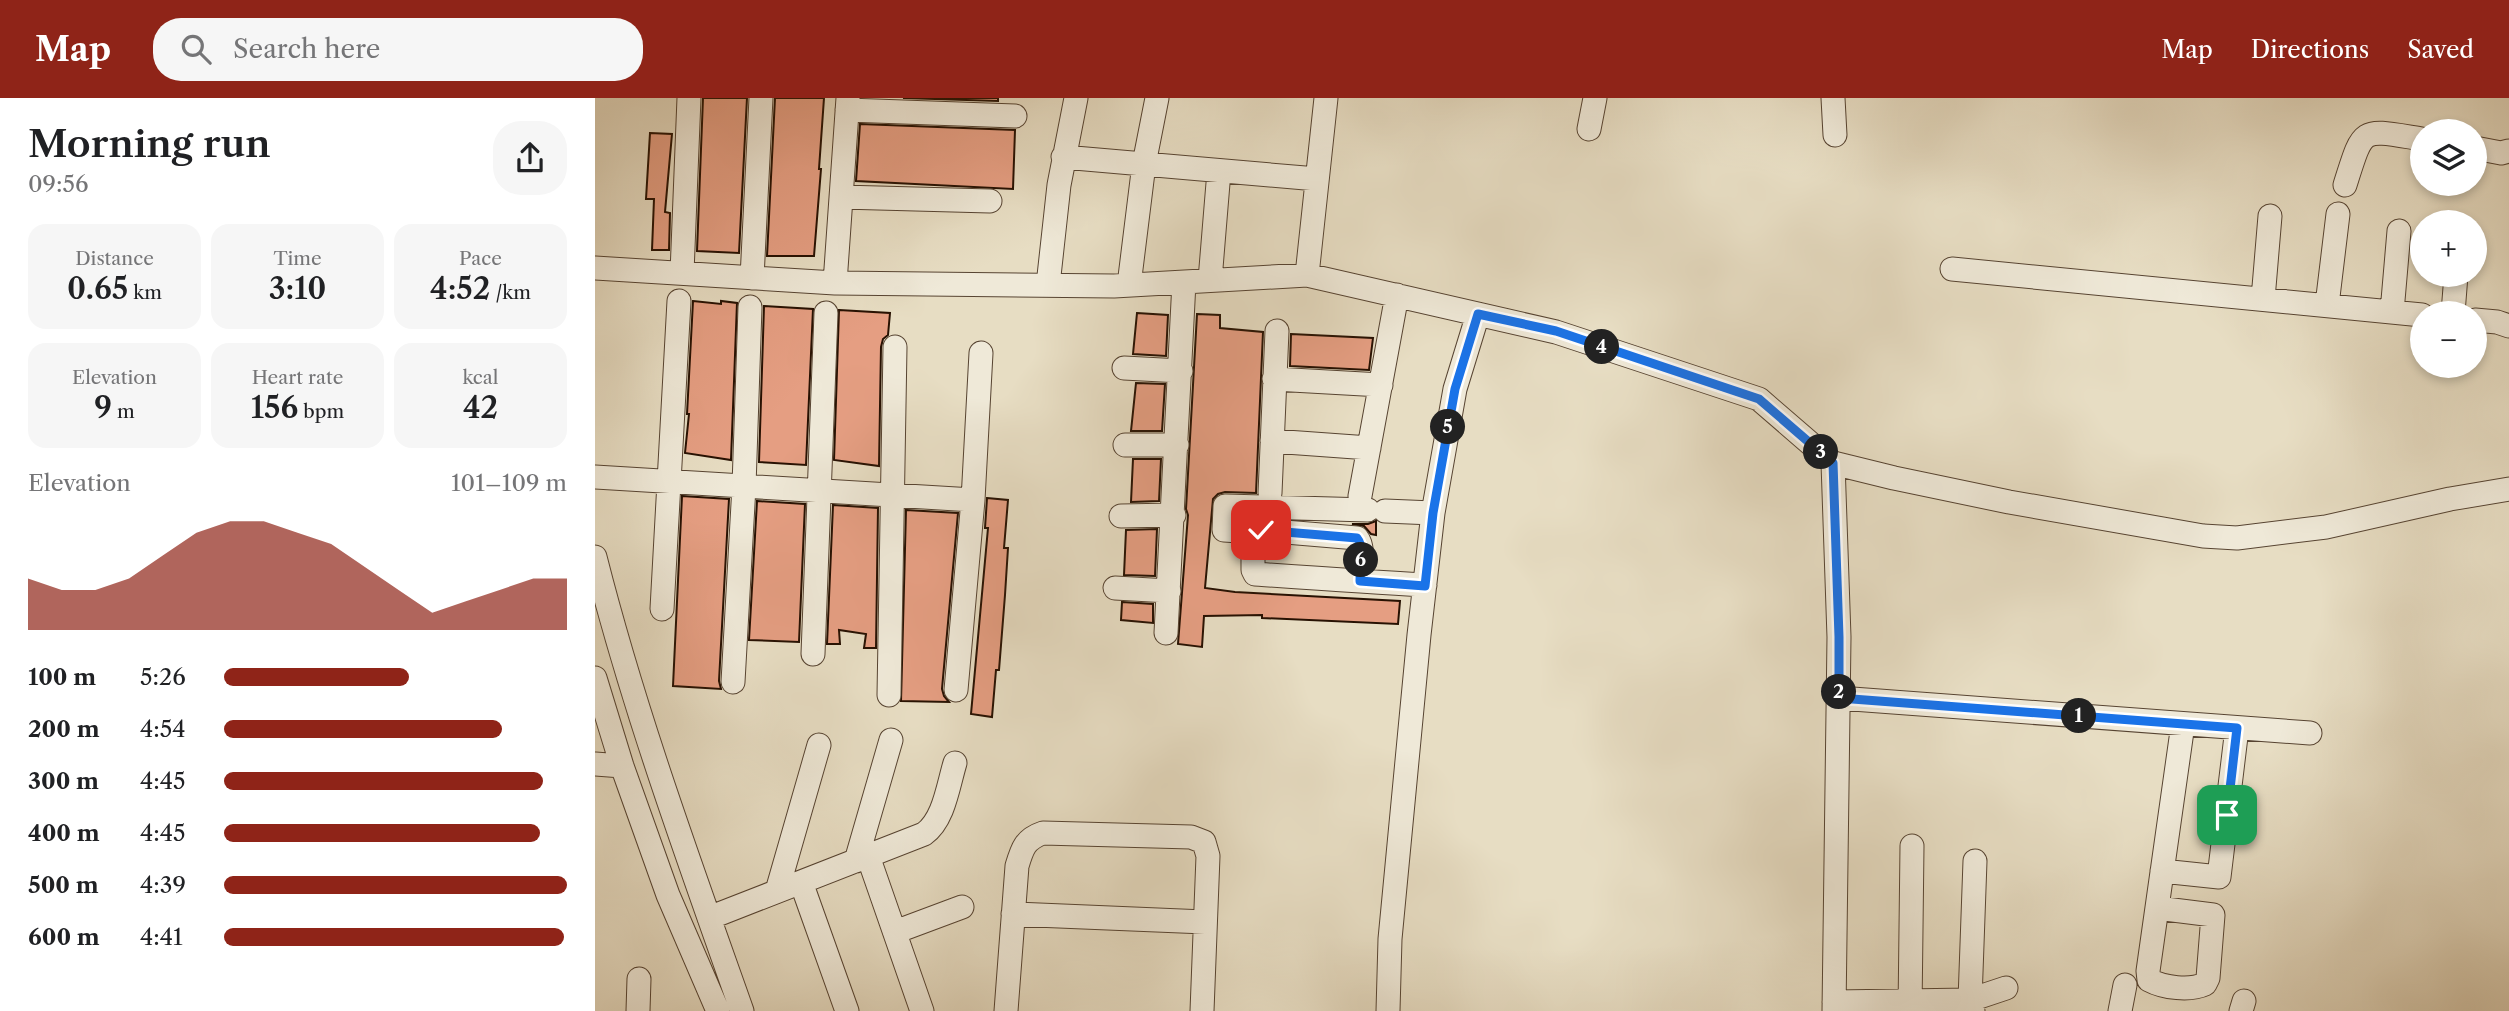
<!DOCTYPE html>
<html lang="en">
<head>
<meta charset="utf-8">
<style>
  :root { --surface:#fff; --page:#f6f6f6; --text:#202124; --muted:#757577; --accent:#8f2418 }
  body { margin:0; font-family:"Libre Caslon Text",serif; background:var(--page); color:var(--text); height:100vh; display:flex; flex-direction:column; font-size:26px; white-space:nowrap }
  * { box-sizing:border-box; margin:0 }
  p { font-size:23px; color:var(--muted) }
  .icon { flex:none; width:38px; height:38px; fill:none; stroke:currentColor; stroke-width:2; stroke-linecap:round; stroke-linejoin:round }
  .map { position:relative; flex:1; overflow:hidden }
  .side { display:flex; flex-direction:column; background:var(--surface); width:595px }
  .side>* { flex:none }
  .buttons { position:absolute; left:1815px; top:21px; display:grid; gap:14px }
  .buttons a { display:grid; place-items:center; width:77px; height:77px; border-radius:50%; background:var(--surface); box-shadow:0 4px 10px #0003; font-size:35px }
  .pin { position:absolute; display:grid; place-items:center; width:60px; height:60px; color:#fff; margin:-30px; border-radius:14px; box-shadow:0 4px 10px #0006 }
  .km { position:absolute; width:35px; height:35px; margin:-18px; border-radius:50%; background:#222; color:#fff; font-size:19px; line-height:35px; text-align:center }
  .round { display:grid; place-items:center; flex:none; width:74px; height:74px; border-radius:28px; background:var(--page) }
  .headline { display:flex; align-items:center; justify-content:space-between; height:119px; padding:0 28px }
  h1 { font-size:38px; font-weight:600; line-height:52px }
  .stats { display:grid; grid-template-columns:repeat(3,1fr); gap:10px; height:119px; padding:7px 28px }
  .stats div { display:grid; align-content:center; border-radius:18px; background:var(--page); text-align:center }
  .stats b { font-size:30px; font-weight:600 }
  .stats small { font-size:19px; font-weight:400 }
  .stats p { font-size:19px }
  .chart { height:196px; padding:14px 28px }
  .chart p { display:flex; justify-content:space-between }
  .chart svg { width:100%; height:126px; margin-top:7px; fill:var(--accent); opacity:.7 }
  ul { padding:0 28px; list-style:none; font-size:23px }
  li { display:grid; grid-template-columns:112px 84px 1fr; align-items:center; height:52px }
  li i { height:18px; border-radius:9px; background:var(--accent) }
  header { display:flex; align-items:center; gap:42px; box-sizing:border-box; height:98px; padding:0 35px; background:var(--accent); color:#fff }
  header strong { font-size:33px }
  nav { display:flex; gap:38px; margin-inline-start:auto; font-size:24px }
  .search { width:490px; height:63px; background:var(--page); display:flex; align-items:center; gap:18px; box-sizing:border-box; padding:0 24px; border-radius:28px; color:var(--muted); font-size:26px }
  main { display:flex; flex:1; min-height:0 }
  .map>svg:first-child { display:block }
  .building { fill:#e59e82; stroke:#271102; stroke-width:2 }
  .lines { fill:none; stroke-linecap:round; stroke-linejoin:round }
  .minor-casing { stroke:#574432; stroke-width:25 }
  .minor { stroke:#efe9d8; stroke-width:23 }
  .route-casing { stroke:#fff; stroke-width:14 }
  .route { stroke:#1a73e8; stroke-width:9 }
</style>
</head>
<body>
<header>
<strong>Map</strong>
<div class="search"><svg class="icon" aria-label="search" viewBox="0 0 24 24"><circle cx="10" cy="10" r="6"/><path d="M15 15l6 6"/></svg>Search here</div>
<nav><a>Map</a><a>Directions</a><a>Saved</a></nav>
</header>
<main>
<section class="side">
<div class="headline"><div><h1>Morning run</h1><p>09:56</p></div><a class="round"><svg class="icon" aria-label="share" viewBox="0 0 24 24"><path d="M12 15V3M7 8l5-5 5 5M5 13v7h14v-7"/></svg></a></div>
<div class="stats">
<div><p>Distance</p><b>0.65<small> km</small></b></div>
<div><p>Time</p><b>3:10</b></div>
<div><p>Pace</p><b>4:52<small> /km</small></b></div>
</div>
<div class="stats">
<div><p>Elevation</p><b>9<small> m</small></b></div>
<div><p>Heart rate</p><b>156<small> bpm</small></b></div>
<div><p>kcal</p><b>42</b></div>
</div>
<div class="chart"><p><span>Elevation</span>101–109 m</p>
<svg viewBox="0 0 160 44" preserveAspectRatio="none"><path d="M0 44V26L10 30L20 30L30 26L40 18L50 10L60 6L70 6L80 10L90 14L100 22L110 30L120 38L130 34L140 30L150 26L160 26V44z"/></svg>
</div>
<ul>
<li><b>100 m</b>5:26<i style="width:54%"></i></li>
<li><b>200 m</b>4:54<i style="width:81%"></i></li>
<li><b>300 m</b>4:45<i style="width:93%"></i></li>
<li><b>400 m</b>4:45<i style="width:92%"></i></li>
<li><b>500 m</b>4:39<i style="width:100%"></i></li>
<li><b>600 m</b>4:41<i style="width:99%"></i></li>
</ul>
</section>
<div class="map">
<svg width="1914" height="913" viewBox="0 0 1914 913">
  <rect width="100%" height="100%" fill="#e7ddc3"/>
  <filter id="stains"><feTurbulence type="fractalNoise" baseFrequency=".00286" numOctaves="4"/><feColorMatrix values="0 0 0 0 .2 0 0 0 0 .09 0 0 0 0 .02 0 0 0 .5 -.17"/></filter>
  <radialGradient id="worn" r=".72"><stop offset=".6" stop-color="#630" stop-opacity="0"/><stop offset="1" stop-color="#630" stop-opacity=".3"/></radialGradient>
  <!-- building -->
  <path class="building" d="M108 0H152L144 155 102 153Z
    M180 0H229L224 71H226L219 158H172Z
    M308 0H403V3Z
    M265 26 420 32 418 91 261 83Z
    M55 35 77 36 70 114 75 115 74 152H57L59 101H51Z
    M98 203 126 206V203L142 205 136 362 90 355 94 316H92Z
    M169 208 218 211 211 367 164 364Z
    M244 212 295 215 293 237 288 241 286 249 284 368 239 362Z
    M542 215 573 217 571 258 538 256Z
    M602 216 625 217V230L668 234 661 395 630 394 623 396 618 401 610 490 640 494 805 503 803 526 667 520V517L609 518 607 549 583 546 593 417 591 411Z
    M696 236 778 240 774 272 695 268Z
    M541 285 570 286 567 333H536Z
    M538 361H566L564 403 536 404Z
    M87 398 134 401 124 583 126 591 78 588Z
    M392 400 413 402 409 450H413L410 497 404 572H401L397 619 376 616 393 430H390Z
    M162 403 210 406 204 544 154 542Z
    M238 407 283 410 281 550H269L271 536 244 532 245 546H232Z
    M311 412 363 415 347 591 349 598 354 604 306 603Z
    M781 423V437L776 436 769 428 757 426H773Z
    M562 431 560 478 529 477 531 432Z
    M527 504 558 506V525L526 522Z"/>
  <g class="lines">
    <!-- minor casing -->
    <g class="minor-casing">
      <path id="minor" d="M1238 0 1240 37
        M252 12 420 18
        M994 31 1000 0
        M1880 50 1906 55 1914 53
        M468 59 722 81
        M1750 87C1769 27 1765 31 1827 41
        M246 99 395 103
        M0 170 240 185 519 188 712 177 961 234 1164 301 1238 365 1299 380 1414 404 1608 438 1642 440 1731 429 1855 401 1914 391
        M1357 171 1827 217
        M87 175 94 0
        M712 177 731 0
        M157 180 166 0
        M615 182 624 73
        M240 185 253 0
        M453 187 464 87 481 0
        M534 187 549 66 562 0
        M1668 201 1675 118
        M1732 207 1743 116
        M1797 214 1804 133
        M1858 215 1861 177
        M1880 222 1902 224 1914 228
        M529 270 586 273
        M679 281 786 287
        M677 343 774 350
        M530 347H582
        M1238 365 1244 539 1239 913
        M0 379 378 402
        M675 395 682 233
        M765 398 802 197
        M790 413 838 415
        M526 418 579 417
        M660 434 629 432 630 408 773 412
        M0 459C39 613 94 763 147 913
        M765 483C765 470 770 450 762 440L666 432 658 438V472L660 476C717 480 773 484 830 487
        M520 490 574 493
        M67 511 84 203
        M571 535 589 184
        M218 556 231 215
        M0 580 27 668 73 797 123 913
        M138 584 149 388 155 209
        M361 592 378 402 386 255
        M294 597 300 249
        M1244 600 1715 635
        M0 666 27 668
        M273 758 327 913
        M261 763 296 642
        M1567 773 1624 779 1642 630
        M206 784 252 913
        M182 793 224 647
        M1562 810 1618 817 1613 880 1610 886C1595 893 1569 890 1554 882L1553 873 1588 626
        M418 816 610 824
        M114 820 329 736C349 722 353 688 360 665
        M300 834 367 809
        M1239 904 1375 902 1411 890
        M43 913 44 881
        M411 913 422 768C427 751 430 741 448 735L596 739 609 744 613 758 607 913
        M793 913 795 841 824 537 838 415 860 291 883 216
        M1315 913 1317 748
        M1378 913 1375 902 1380 763
        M1525 913 1530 887
        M1646 913 1649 903"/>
    </g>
    <!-- minor -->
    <use href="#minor" class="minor"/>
  </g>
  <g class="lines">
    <!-- route casing -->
    <g class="route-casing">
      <path id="route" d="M666 432 762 440C770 450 765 470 765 483L830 488 838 415 860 291 883 216 961 233 1164 301 1238 365 1244 539V600L1642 630 1632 717"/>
    </g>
    <!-- route -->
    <use href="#route" class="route"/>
  </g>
  <rect width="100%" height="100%" filter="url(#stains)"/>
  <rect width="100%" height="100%" fill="url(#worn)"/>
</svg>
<div class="buttons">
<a><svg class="icon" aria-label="layers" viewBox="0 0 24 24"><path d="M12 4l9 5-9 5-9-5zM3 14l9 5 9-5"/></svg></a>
<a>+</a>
<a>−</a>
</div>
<div class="pin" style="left:1632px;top:717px;background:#1e9e55"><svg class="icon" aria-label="arrive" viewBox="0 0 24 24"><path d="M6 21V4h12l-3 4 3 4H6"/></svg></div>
<div class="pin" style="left:666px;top:432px;background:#d93025"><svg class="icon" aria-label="check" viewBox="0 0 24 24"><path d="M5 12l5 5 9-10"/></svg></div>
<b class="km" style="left:1484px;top:618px">1</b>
<b class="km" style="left:1244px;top:594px">2</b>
<b class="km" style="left:1226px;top:354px">3</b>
<b class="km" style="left:1007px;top:249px">4</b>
<b class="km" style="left:853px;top:329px">5</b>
<b class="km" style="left:766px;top:462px">6</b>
</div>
</main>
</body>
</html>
